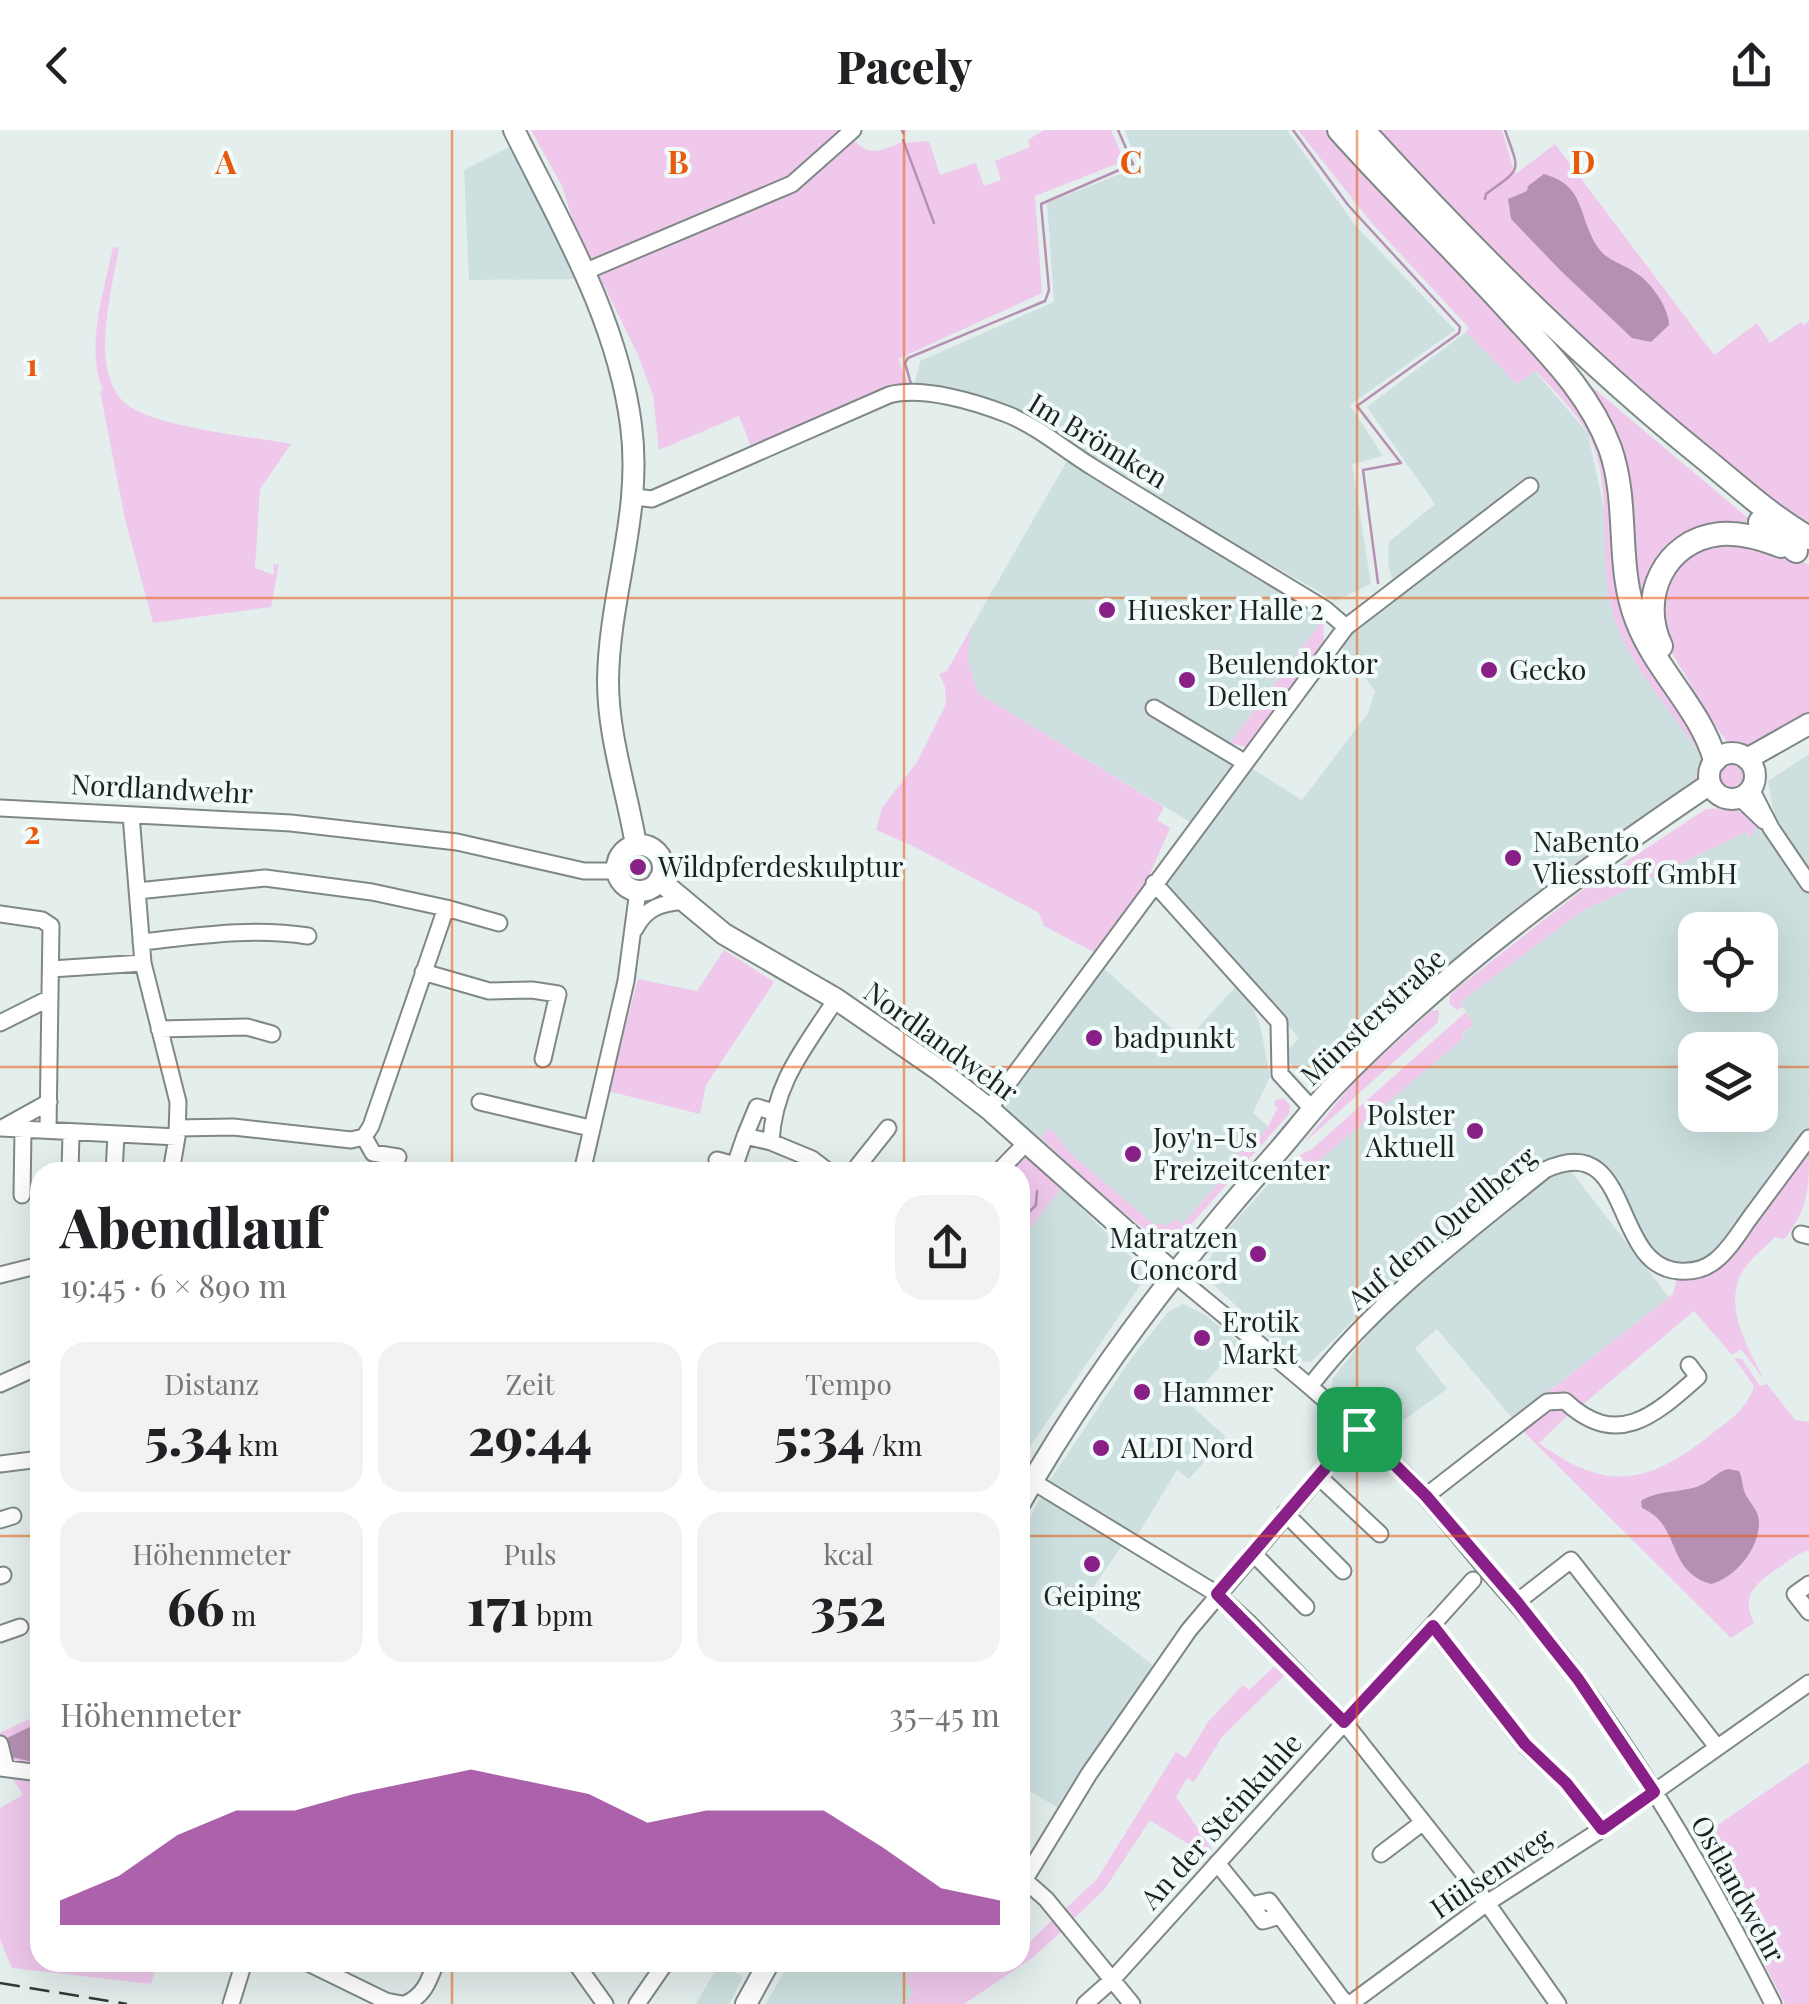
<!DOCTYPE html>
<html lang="de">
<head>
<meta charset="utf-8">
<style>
  :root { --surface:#fff; --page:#f2f2f2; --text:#202124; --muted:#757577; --accent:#882087 }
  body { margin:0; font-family:"Playfair Display",serif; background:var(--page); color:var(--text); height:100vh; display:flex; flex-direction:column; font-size:38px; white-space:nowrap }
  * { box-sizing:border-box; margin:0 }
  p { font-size:32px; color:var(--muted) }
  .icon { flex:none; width:55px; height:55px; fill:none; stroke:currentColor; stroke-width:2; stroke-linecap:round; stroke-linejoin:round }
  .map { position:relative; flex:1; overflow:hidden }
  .sheet { position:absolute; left:30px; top:1032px; width:1000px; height:810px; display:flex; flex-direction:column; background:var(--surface); border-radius:30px; box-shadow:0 10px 40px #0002 }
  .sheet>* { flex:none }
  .fabs { position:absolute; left:1678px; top:782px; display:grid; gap:20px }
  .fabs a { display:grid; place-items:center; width:100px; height:100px; border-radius:20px; background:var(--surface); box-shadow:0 10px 40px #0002; font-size:50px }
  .pin { position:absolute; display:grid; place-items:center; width:85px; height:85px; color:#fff; margin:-42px; border-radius:20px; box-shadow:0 5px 15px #0006 }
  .round { display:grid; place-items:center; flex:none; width:105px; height:105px; border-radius:30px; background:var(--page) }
  .summary { display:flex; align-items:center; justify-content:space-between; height:170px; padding:0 30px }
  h1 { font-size:55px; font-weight:800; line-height:75px }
  .stats { display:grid; grid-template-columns:repeat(3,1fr); gap:15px; height:170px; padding:10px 30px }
  .stats div { display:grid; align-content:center; border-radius:25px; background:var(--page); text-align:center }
  .stats b { font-size:50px; font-weight:800 }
  .stats small { font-size:28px; font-weight:400 }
  .stats p { font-size:28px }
  .chart { height:280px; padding:20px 30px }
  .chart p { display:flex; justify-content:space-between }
  .chart svg { width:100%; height:180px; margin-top:10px; fill:var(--accent); opacity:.7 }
  header { display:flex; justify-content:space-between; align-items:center; height:130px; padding:0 30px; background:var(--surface); font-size:45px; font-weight:800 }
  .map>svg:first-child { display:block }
  .built { fill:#cde0df; fill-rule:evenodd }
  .green { fill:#efc8ec }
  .water { fill:#b690b3 }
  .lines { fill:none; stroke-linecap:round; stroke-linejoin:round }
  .stream { stroke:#b690b3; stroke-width:2.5 }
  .minor-casing { stroke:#7f8887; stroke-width:19 }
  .major-casing { stroke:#7f8887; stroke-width:24 }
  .highway-casing { stroke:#7f8887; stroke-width:26 }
  .minor { stroke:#fff; stroke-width:15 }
  .major { stroke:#fff; stroke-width:20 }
  .highway { stroke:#fff; stroke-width:22 }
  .rail { stroke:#333837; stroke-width:2.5; stroke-dasharray:20 10; stroke-linecap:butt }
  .route-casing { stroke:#fff; stroke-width:20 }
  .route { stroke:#882087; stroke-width:12 }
  .grid { fill:none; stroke:#e8590c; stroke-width:2.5; stroke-opacity:0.55 }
  .poi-dot { fill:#882087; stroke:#f0fbfa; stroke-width:4 }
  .labels { text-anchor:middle; stroke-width:8; stroke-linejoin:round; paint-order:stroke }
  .street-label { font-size:28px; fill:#1d2120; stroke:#f0fbfa }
  .poi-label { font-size:28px; fill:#1d2120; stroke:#f0fbfa; text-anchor:start }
  .grid-label { font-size:32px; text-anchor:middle; font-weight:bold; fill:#e8590c; stroke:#f0fbfa; stroke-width:8; stroke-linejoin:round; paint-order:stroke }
</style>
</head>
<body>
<header><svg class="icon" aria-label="back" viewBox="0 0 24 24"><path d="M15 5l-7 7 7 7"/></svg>Pacely<svg class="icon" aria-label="share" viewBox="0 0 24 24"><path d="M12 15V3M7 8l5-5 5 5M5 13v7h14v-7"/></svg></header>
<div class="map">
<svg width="1809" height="1874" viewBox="0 0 1809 1874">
  <rect width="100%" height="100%" fill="#e3eeed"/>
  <!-- built -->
  <path class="built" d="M1125 0H1287L1355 95 1455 200 1350 275 1383 326 1352 334 1371 454 1335 471 1144 361 1147 347 1156 338 1152 331 1123 348 1013 281 914 256 920 231 1054 172 1047 73 1138 37Z
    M509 17 578 149 469 150 464 40Z
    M1466 202 1517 254 1535 241 1588 304 1604 379 1612 480 1629 518 1704 630 1693 651 1578 731 1477 808 1334 938 1310 955 1283 925 1299 908 1160 754 1201 699 978 563 967 528 971 498 1067 331 1318 483 1323 490 1230 613 1248 636 1302 670 1368 583 1375 561 1340 515 1393 452 1388 435 1389 412 1435 374 1367 277Z
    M1809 624V1008L1780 1035 1720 1117 1708 1128 1689 1134 1662 1128 1650 1119 1622 1059 1610 1043 1585 1027 1561 1025 1550 1028 1531 1041 1359 1185 1311 1232 1295 1231 1215 1156 1205 1138 1220 1108 1283 1038 1302 1036 1305 1040 1464 908 1462 905 1474 894 1460 872 1582 781 1746 702 1749 708 1758 695 1774 685 1768 651ZM1695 800H1760V865H1695ZM1695 920H1760V985H1695Z
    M1101 836 1186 911 1236 856 1251 874 1260 894 1270 947 1253 983 1269 997 1173 1105 1154 1102 1008 982 1004 969Z
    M1570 1040 1669 1167 1513 1289 1437 1199 1415 1218 1447 1259 1380 1307 1332 1261V1249L1393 1174 1542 1050Z
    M1061 1058 1140 1136 1143 1146 1141 1154 1021 1330 1020 1112Z
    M1183 1174 1204 1184 1240 1213 1188 1273 1226 1307 1189 1349 1177 1340 1136 1408 1049 1356V1352L1130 1230 1168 1182Z
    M1040 1369 1052 1371 1124 1413 1079 1478 1153 1535 1059 1678 1020 1656V1405Z
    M789 1833H915L914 1859 906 1874H766Z
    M719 1834 743 1847 729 1874H696Z"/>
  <!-- green -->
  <path class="green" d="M531 0H846C866 26 872 25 902 12L933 94 905 13 929 11 940 45 976 33 984 56 1001 50 995 31 1030 17 1028 10 1044 0H1111L1124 31 1035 66 1042 163 898 229 909 256 752 319 739 286 659 320 653 265 638 225 574 94 562 56Z
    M1298 0H1330L1538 219 1604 319 1621 442 1710 631 1704 651 1577 739 1574 736 1578 731 1693 651 1704 630C1674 582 1627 535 1612 480 1597 425 1615 360 1589 306 1577 282 1554 261 1536 241L1517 254 1466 202 1469 198 1370 91Z
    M1378 0H1502L1514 41 1517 43 1555 14 1714 225 1757 193 1770 213 1801 192 1804 195 1809 191V397C1651 280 1511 144 1378 0Z
    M113 117 119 118C113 150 105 184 105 218 105 236 111 262 126 274 157 298 250 306 291 314L260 359 255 438 274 445 273 435 279 434 271 477 153 493 125 389 100 261H103C85 215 104 163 113 117Z
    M1573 241 1767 404 1691 409 1644 495 1628 377Z
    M1714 409 1789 424 1809 435V586L1741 622 1728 613 1714 594 1661 504 1667 442Z
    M1323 490 1324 514 1249 615 1246 617 1230 613Z
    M971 498 967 528 978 563 1164 677 1157 690 1170 698 1146 753 1096 823 1044 796 1039 783 911 715 876 700 882 678 917 632 946 574 945 557 939 544 947 541Z
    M1716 646a16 16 0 1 1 32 0a16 16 0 1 1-32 0Z
    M1731 678 1750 686 1758 695 1750 708 1746 702 1582 781 1460 872 1463 877 1457 880 1449 873 1450 866 1455 860 1577 764 1706 679Z
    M624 737a16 16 0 1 1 32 0a16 16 0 1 1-32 0Z
    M724 820 774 852 706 955 700 984 608 961 638 849 697 861Z
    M1439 880 1438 892 1304 1013 1357 948 1431 881Z
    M1466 882 1474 894 1462 904 1464 908 1306 1041 1302 1036 1283 1038 1289 1030 1311 1020Z
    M1284 968 1290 975 1289 984 1180 1107C1174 1109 1170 1111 1164 1110 1140 1102 1062 1028 1041 1008L1050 998 1070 1023 1152 1093 1167 1095 1176 1089 1183 1094 1217 1055 1214 1051 1232 1036 1241 1019 1247 1022 1268 997 1278 977 1274 975 1276 970Z
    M1809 1019C1809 1055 1809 1080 1784 1109L1775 1107C1766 1116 1755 1125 1747 1135 1719 1171 1747 1216 1765 1251L1741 1219 1732 1225 1694 1181 1581 1276 1567 1266H1543L1673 1164 1677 1148 1697 1147Z
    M1026 1027 1061 1058 1020 1112V1080L1030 1071V1060L1020 1047V1042L1012 1039Z
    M1734 1228 1742 1229 1760 1256 1767 1254 1795 1290 1809 1292V1420C1798 1423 1790 1430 1781 1436 1758 1452 1739 1464 1754 1493L1731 1508 1521 1299 1549 1277 1560 1275 1570 1283 1539 1313C1608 1364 1650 1354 1714 1302 1732 1288 1747 1279 1754 1256Z
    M1277 1534 1287 1543 1222 1607 1194 1652 1187 1648 1176 1667 1212 1719 1206 1725 1150 1690 1104 1760 1071 1791 1063 1781 1097 1749 1176 1622 1186 1628 1208 1592 1243 1555 1249 1560Z
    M40 1584V1592L7 1609 12 1627 40 1634V1832L157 1833 151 1854 12 1838 0 1809V1678L23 1665 6 1638 0 1603Z
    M1809 1632V1874H1785L1699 1708Z
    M1053 1789 1062 1801 1031 1829 964 1874H906L914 1860 904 1853 915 1833 1020 1832V1817L1023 1819Z"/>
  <!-- water -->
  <path class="water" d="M1544 44C1586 56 1577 84 1597 116 1606 131 1622 133 1636 143 1651 152 1669 178 1669 195L1651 212 1632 208 1561 141 1511 89 1508 69 1527 61 1528 56Z
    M1728 1339 1739 1341C1743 1349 1742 1358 1746 1365 1751 1375 1759 1380 1759 1393 1759 1419 1735 1448 1711 1454 1665 1441 1682 1395 1642 1378L1641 1371C1657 1360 1680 1363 1699 1356 1710 1352 1716 1342 1728 1339Z
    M40 1592V1634L12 1627 7 1608Z"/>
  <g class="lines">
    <!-- stream -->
    <path class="stream" d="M902 0 903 3
      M1293 0 1348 75 1460 197 1459 203 1357 276 1401 333 1363 340 1378 453
      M903 10 934 93
      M1485 69 1486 64C1523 37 1520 43 1505 0
      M911 254 905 233 908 228 1045 171 1049 160 1041 74 1133 34 1118 0
      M1020 1091 1036 1075 1037 1061"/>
    <!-- minor casing -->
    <g class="minor-casing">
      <path id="minor" d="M584 142 792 54 853 0
        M635 367 652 369 889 265C923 256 976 272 1009 285 1040 298 1066 321 1094 338 1171 386 1248 432 1325 479L1346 497
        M1154 578 1244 632
        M1751 659 1771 698 1809 754
        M1740 668 1764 691
        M0 678 291 693 457 712 584 741H617
        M131 685 143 833 178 972 177 1007 171 1042
        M1154 753 1279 892 1280 944 1313 980
        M137 761 265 748 372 762 446 778
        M0 784 42 790 51 796 48 1000
        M635 799C646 777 662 773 685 771
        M141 812C197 806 252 797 308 806
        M51 839 143 833
        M423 842 489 861 532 860 558 864 543 929
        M0 893 50 868
        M159 899 247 897 272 904
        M480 972 590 998
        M989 979 1346 497 1530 356
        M4 997 49 972
        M1 998 177 1007
        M177 998 233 997 351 1010 364 1007 371 996 446 778 499 793
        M364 1007 373 1023 398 1027
        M771 1012 745 1006 757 977 773 982
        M717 1030 735 1035 745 1006
        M70 1042 71 1003
        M114 1042 116 1005
        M582 1042 626 851 638 760
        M829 1042 812 1029 771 1012C774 952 805 918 836 869
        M853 1042 888 998
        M998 1042 1027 1012
        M22 1065 23 1000
        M1801 1104 1809 1106
        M1173 1143C1249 1207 1326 1266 1397 1336 1428 1366 1453 1400 1481 1433 1514 1472 1549 1508 1578 1549 1653 1651 1716 1761 1773 1874
        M0 1145 40 1135
        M0 1254 40 1236
        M1311 1255C1376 1171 1463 1106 1545 1040 1634 998 1610 1137 1679 1141 1692 1142 1705 1139 1715 1131 1729 1120 1739 1103 1749 1089 1769 1062 1789 1035 1809 1008
        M0 1334 40 1329
        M1318 1346 1380 1404
        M1032 1351 1217 1464 1249 1493 1344 1592 1487 1773 1558 1874
        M1426 1366 1547 1272 1565 1271C1617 1320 1655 1285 1698 1247L1689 1235
        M1285 1383 1343 1441
        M0 1390 13 1386
        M1252 1422 1306 1477
        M0 1446 3 1445
        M1809 1454 1795 1464 1809 1482
        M1517 1472 1571 1430 1717 1617
        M1433 1497 1525 1615 1566 1653 1602 1699
        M0 1504 20 1497
        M0 1614 6 1638
        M0 1638 40 1643
        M1381 1724 1422 1693
        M1217 1733 1251 1775 1269 1771 1342 1869 1349 1874
        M1020 1746 1046 1769 1132 1874
        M1025 1749 1089 1644 1189 1500 1359 1299
        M1251 1775 1263 1791 1280 1786
        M306 1832 386 1871 402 1874
        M575 1832 605 1874
        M231 1874 244 1832
        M405 1874C424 1866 429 1851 436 1832
        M637 1874 666 1832
        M1085 1874 1112 1850 1473 1450
        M1350 1874 1487 1773 1602 1699 1809 1553"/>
    </g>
    <!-- major casing -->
    <g class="major-casing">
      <path id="major" d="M514 0C561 95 617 188 631 295 643 383 609 464 608 551 608 607 627 661 636 715
        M1709 646a23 23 0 1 1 46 0a23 23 0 1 1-46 0Z
        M1747 629 1809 594
        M617 738a23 23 0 1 1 46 0a23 23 0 1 1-46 0Z
        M659 750 724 804 836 869 939 940 989 979 1173 1143
        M1020 1373C1092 1245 1182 1129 1279 1020 1297 999 1314 977 1333 957 1444 842 1578 743 1710 654
        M746 1874 769 1832"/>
    </g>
    <!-- highway casing -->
    <g class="highway-casing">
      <path id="highway" d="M1339 0C1397 65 1459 124 1517 189 1553 228 1591 267 1610 318 1630 375 1615 436 1637 491 1656 541 1700 578 1715 630
        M1363 0C1468 115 1579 227 1699 324 1735 353 1769 385 1809 408
        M1760 392 1796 421
        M1661 516C1638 468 1664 410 1720 404 1741 402 1761 408 1781 416"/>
    </g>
    <!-- minor -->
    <use href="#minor" class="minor"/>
    <!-- major -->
    <use href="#major" class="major"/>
    <!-- highway -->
    <use href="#highway" class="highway"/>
    <!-- rail -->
    <path class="rail" d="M0 1853 127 1874"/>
  </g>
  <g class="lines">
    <!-- route casing -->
    <g class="route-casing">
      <path id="route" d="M1359 1299 1426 1366 1517 1472 1578 1549 1654 1662 1602 1699 1566 1653 1525 1614 1433 1496 1344 1592 1217 1464Z"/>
    </g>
    <!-- route -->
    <use href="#route" class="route"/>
  </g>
  <!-- grid -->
  <path class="grid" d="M452 0V1042M904 0V1042M1357 0V1874M0 468H1809M0 937H1695M1760 937H1809M0 1406H40M1020 1406H1809M452 1832V1874M904 1832V1874"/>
  <!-- markers -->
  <g class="poi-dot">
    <circle cx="1107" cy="480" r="10"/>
    <circle cx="1489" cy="540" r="10"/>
    <circle cx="1187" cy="550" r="10"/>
    <circle cx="1513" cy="728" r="10"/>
    <circle cx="638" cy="737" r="10"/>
    <circle cx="1094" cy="908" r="10"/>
    <circle cx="1475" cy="1001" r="10"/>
    <circle cx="1133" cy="1024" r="10"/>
    <circle cx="1258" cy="1124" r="10"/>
    <circle cx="1202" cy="1208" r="10"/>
    <circle cx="1142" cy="1262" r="10"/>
    <circle cx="1101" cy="1318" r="10"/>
    <circle cx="1092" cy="1434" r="10"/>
  </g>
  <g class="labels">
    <!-- street labels -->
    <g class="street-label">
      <text transform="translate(1098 311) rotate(31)" y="10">Im Brömken</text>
      <text transform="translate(162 659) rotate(3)" y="10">Nordlandwehr</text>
      <text transform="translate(1373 887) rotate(-43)" y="10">Münsterstraße</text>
      <text transform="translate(941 912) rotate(36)" y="10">Nordlandwehr</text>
      <text transform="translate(1442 1098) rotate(-40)" y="10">Auf dem Quellberg</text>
      <text transform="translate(1221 1691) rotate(-48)" y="10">An der Steinkuhle</text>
      <text transform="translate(1491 1743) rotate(-34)" y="10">Hülsenweg</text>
      <text transform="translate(1738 1759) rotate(61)" y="10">Ostlandwehr</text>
    </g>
    <!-- poi labels -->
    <g class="poi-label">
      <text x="1127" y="490">Huesker Halle 2</text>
      <text x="1207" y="544">Beulendoktor<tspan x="1207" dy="32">Dellen</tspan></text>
      <text x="1509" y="550">Gecko</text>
      <text x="1533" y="722">NaBento<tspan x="1533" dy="32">Vliesstoff GmbH</tspan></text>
      <text x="658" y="747">Wildpferdeskulptur</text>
      <text x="1114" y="918">badpunkt</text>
      <text x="1455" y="995" text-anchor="end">Polster<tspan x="1455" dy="32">Aktuell</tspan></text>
      <text x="1153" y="1018">Joy'n-Us<tspan x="1153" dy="32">Freizeitcenter</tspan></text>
      <text x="1238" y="1118" text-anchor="end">Matratzen<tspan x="1238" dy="32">Concord</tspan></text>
      <text x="1222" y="1202">Erotik<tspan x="1222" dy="32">Markt</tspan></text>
      <text x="1162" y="1272">Hammer</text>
      <text x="1121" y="1328">ALDI Nord</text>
      <text x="1092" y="1476" text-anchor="middle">Geiping</text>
    </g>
  </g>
  <g class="grid-label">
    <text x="226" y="44">A</text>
    <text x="678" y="44">B</text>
    <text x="1131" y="44">C</text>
    <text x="1583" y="44">D</text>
    <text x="32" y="246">1</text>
    <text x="32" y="714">2</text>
  </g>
</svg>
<div class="fabs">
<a><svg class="icon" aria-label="locate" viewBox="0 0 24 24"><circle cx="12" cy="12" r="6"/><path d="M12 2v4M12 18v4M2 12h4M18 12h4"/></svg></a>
<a><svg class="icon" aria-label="layers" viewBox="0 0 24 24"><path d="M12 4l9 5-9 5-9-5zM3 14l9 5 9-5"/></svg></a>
</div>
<div class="pin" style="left:1359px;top:1299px;background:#1e9e55"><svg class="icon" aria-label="arrive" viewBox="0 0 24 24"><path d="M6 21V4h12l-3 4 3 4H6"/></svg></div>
<section class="sheet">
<div class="summary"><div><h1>Abendlauf</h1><p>19:45 · 6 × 890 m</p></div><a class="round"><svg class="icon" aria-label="share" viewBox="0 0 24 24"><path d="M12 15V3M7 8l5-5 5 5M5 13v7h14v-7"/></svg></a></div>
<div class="stats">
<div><p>Distanz</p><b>5.34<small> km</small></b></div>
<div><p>Zeit</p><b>29:44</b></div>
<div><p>Tempo</p><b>5:34<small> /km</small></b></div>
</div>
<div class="stats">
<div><p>Höhenmeter</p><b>66<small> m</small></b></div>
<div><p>Puls</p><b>171<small> bpm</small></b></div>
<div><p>kcal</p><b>352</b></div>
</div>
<div class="chart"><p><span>Höhenmeter</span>35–45 m</p>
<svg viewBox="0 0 160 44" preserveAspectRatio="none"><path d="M0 44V38L10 32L20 22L30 16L40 16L50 12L60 9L70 6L80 9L90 12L100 19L110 16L120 16L130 16L140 25L150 35L160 38V44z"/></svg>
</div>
</section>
</div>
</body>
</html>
